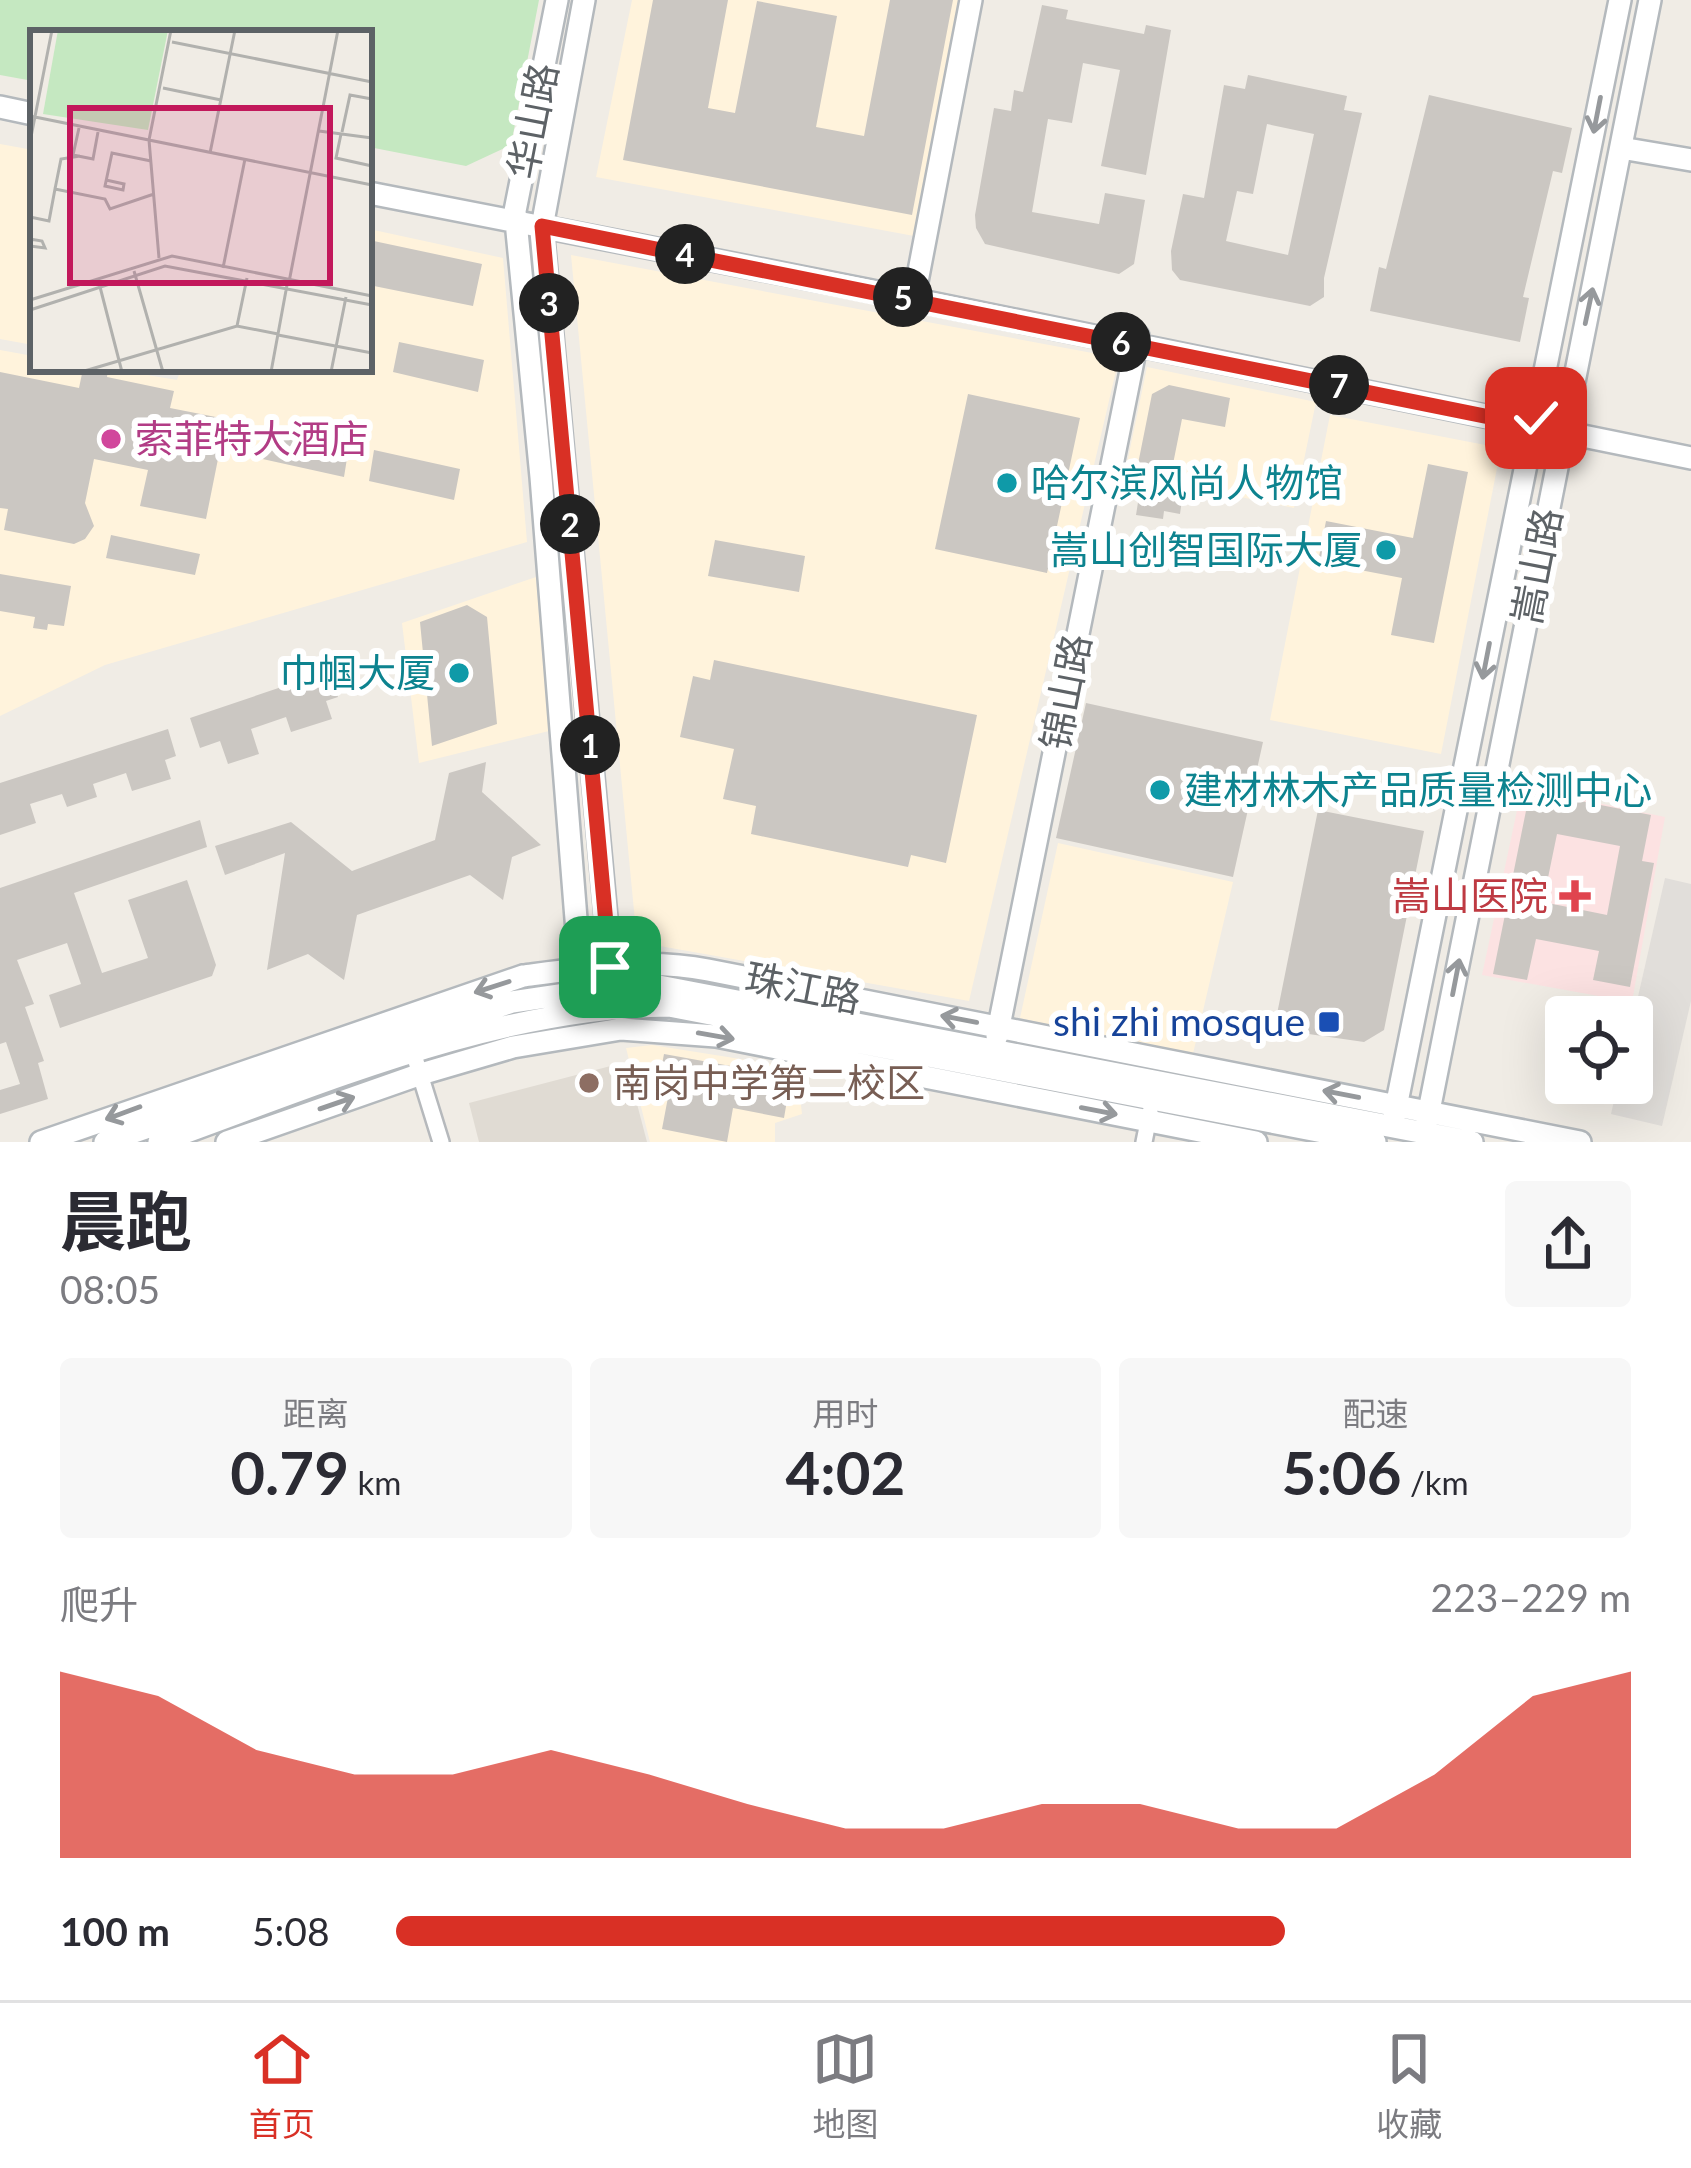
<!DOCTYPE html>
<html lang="zh">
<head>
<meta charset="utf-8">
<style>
  :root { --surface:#fff; --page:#f7f7f7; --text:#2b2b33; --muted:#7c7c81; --line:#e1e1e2; --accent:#d93025 }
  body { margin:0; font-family:Lato,"Noto Sans SC",sans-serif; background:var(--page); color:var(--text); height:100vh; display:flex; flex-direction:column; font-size:45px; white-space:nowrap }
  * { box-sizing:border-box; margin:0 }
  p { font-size:39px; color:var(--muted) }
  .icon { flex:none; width:66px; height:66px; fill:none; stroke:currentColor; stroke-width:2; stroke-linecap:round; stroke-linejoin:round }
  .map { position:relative; height:1142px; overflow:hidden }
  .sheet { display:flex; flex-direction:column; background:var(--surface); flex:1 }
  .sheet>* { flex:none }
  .buttons { position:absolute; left:1545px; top:996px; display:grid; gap:24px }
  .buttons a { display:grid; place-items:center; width:108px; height:108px; border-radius:12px; background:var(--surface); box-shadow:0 12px 48px #0002; font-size:60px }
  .pin { position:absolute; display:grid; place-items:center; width:102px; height:102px; color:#fff; margin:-51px; border-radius:24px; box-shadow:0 6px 18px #0006 }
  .km { position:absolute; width:60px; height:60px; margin:-30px; border-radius:50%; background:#222; color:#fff; font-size:33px; line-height:60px; text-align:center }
  .round { display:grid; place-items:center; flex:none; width:126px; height:126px; border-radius:12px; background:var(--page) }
  .headline { display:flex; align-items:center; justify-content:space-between; height:204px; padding:0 60px }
  h1 { font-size:66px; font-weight:700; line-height:90px }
  .figures { display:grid; grid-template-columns:repeat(3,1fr); gap:18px; height:204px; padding:12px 60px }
  .figures div { display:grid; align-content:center; border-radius:12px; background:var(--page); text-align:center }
  .figures b { font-size:60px; font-weight:700 }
  .figures small { font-size:33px; font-weight:400 }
  .figures p { font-size:33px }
  .chart { height:336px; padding:24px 60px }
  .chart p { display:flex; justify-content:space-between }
  .chart svg { width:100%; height:216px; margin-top:12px; fill:var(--accent); opacity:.7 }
  ul { padding:0 60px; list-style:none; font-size:39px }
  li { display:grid; grid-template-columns:192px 144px 1fr; align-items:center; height:90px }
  li i { height:30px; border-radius:15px; background:var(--accent) }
  .tabs { display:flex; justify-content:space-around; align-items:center; height:168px; border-top:3px solid var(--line); background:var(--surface); font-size:33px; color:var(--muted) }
  .tabs a { display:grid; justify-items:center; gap:6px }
  .tabs .on { color:var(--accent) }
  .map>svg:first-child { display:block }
  .commercial { fill:#fff3dc }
  .industrial { fill:#e1deda }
  .education { fill:#e0dbd3 }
  .medical { fill:#fce2e2 }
  .green { fill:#c5e8c1 }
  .building { fill:#cbc7c2; fill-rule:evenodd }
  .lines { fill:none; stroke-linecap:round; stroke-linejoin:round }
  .street-casing { stroke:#b6b9bc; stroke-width:20 }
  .secondary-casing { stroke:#b4b9bd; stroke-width:26 }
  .street { stroke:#fff; stroke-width:15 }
  .secondary { stroke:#fff; stroke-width:21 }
  .oneway { stroke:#96999c }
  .route-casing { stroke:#fff; stroke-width:24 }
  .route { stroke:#d93025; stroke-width:15 }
  .hotel-dot { fill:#d1479c; stroke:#fff; stroke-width:4.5 }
  .culture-dot { fill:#0f9aa8; stroke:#fff; stroke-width:4.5 }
  .health-dot { fill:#e0444e; stroke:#fff; stroke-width:4.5 }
  .transit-dot { fill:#1a4fb4; stroke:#fff; stroke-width:4.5 }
  .education-dot { fill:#8d6e63; stroke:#fff; stroke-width:4.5 }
  .labels { text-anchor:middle; stroke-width:12; stroke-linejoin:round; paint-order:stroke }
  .street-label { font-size:39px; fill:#5d6266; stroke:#fff }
  .hotel-label { font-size:39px; fill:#b23c85; stroke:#fff; text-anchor:start }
  .culture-label { font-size:39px; fill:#0d838f; stroke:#fff; text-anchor:start }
  .health-label { font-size:39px; fill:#be3a42; stroke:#fff; text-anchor:end }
  .transit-label { font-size:39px; fill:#164399; stroke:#fff; text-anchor:end }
  .education-label { font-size:39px; fill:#785e54; stroke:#fff; text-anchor:start }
  .inset-road { fill:none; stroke:#b1b1ae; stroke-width:3 }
  .view { fill:#c2185b; fill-opacity:0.15; stroke:#c2185b; stroke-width:6 }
  .inset-edge { fill:none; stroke:#5d6266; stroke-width:6 }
</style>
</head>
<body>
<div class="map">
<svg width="1691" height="1142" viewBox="0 0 1691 1142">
  <rect width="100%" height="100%" fill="#f0ece5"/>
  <!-- commercial -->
  <path class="commercial" d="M632 0H960L914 236 596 177Z
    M0 144 33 150V345L0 339Z
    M369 229 503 258 527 542 105 665 0 716V350L33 356V369H111L177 380 181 369H369Z
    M571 255 1119 358 969 1001 637 942Z
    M1147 367 1316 402 1294 508 1125 473Z
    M1330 415 1501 448 1441 754 1270 720Z
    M536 577 549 731 419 763 402 623Z
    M1058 843 1233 882 1192 1058 1020 1018Z
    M652 1045 797 1068 802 1114 775 1123V1142H650L626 1048Z"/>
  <!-- industrial -->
  <path class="industrial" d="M1665 878 1691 884V1001L1662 1126 1611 1114 1618 1083H1632V1023Z"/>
  <!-- education -->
  <path class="education" d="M626 1062 647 1142H479L469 1103Z"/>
  <!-- medical -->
  <path class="medical" d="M1522 787 1665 817 1632 1002 1482 975Z"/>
  <!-- green -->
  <path class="green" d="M0 0H539L511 145 466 166 369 147V33H33V81L0 75Z"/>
  <!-- building -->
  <path class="building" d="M653 0H728L708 108 735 113 757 1 837 16 816 127 864 136 890 0H953L912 215 623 160Z
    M1042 5 1068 10 1066 19 1144 34 1146 25 1171 30 1146 175 1101 166 1120 70 1083 63 1072 123 1048 119 1032 212 1099 224 1105 193 1145 200 1134 264 1119 274 985 244 976 228 975 215 994 108 1011 111 1014 90 1023 92Z
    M1248 75 1347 96 1344 110 1362 113 1324 278V297L1310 306 1180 280 1172 270 1171 251 1183 194 1204 198 1224 85 1245 89ZM1267 124 1314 134 1288 255 1226 241 1237 191 1253 194Z
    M1429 95 1572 128 1562 173 1553 171 1523 297 1529 298 1520 342 1370 311 1379 267 1386 269Z
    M369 240 482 264 473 306 369 285Z
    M399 342 484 360 478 392 393 372Z
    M83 369H108L107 377 174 391 170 408 226 419 206 519 140 506 148 470 94 459 85 503 94 526 85 539 74 544 4 530 8 509 0 508V372L79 388Z
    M1169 385 1230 398 1225 427 1182 419 1168 489 1183 492 1180 514 1164 511 1163 519 1136 515 1143 471 1137 469 1152 394Z
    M968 394 1080 418 1047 573 935 549Z
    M264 427 349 446 344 477 258 458Z
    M374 450 460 469 454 500 369 481Z
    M1428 464 1468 472 1434 643 1391 635 1402 578 1318 562 1326 521 1413 538Z
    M111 535 200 554 195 575 106 558Z
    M715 540 805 556 799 592 708 576Z
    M0 574 71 586 64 626 48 624 47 630 33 628 35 617 0 611Z
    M467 605 487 617 497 724 432 746 420 622Z
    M714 660 977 715 946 863 911 855 908 867 751 834 756 806 723 799 734 749 680 737 693 676 710 680Z
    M329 671 338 697 326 701 332 719 291 732 286 717 251 729 259 754 228 764 220 741 200 748 190 718Z
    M1086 703 1263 742 1233 877 1056 838Z
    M168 729 176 756 165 760 171 779 132 791 126 773 93 784 97 797 67 807 62 794 30 804 36 823 0 835V783Z
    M486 762 482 792 541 845 512 857 503 900 470 875 357 915 344 980 308 954 267 970 285 853 225 875 215 846 291 822 352 871 435 840 449 773Z
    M1530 791 1651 815 1642 861 1654 863 1630 987 1593 980 1599 951 1536 939 1527 980 1493 974ZM1557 834 1620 846 1607 915 1543 902Z
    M1318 810 1424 831 1384 1030 1364 1042 1274 1029Z
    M200 820 207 847 74 893 102 973 148 958 128 900 187 880 216 965 212 976 60 1028 49 995 81 984 67 943 17 960 34 1004 25 1007 44 1061 38 1063 48 1099 0 1114V1090L20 1084 6 1042 0 1044V888Z
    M664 1054 791 1077 784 1118 733 1108 727 1142 662 1129 669 1092 657 1090Z"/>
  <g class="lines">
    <!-- street casing -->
    <g class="street-casing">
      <path id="street" d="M410 1042 441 1142
        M1144 1142 1150 1112"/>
    </g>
    <!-- secondary casing -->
    <g class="secondary-casing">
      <path id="secondary" d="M557 0 515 211 541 477 581 982
        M584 0 542 227 612 981
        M0 107 33 114
        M1621 148 1691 160
        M369 193 867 290 1691 458
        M915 292 971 0
        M997 1036 1138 336
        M1394 1117 1620 0
        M1427 1121 1650 0
        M41 1142 523 976C583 968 648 958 708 970L1580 1142
        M105 1142 512 1002 613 987 659 986 1472 1142
        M159 1142C321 1084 496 1007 669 1006L1375 1142
        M227 1142 421 1074 513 1047 621 1029 716 1036 1256 1142"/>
    </g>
    <!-- street -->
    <use href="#street" class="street"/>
    <!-- secondary -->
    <use href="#secondary" class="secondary"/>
  </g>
  <!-- one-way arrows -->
  <defs><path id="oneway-shaft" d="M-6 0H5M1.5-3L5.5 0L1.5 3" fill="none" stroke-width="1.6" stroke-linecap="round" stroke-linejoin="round" transform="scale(3)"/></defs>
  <g class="oneway">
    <use href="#oneway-shaft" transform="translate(1597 115) rotate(101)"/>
    <use href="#oneway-shaft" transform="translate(1589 306) rotate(-78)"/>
    <use href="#oneway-shaft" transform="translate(1486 661) rotate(101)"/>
    <use href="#oneway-shaft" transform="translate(1456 977) rotate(-79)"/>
    <use href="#oneway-shaft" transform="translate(492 987) rotate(162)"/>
    <use href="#oneway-shaft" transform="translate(959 1019) rotate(-169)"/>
    <use href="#oneway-shaft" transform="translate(716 1036) rotate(10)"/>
    <use href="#oneway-shaft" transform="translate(1341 1094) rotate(-169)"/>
    <use href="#oneway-shaft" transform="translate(337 1103) rotate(-19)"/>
    <use href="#oneway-shaft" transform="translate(1099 1111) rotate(11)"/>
    <use href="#oneway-shaft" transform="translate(123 1113) rotate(160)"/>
  </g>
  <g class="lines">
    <!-- route casing -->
    <g class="route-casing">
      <path id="route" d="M610 967 542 226 1534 426 1536 418"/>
    </g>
    <!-- route -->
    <use href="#route" class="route"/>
  </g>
  <!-- markers -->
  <circle class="hotel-dot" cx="111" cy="439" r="12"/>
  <g class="culture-dot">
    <circle cx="1007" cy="483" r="12"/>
    <circle cx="1386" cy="550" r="12"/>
    <circle cx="459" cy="673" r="12"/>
    <circle cx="1160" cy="790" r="12"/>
  </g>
  <path class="health-dot" d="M1569 878h12v12h12v12h-12v12h-12v-12h-12v-12h12z"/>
  <rect class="transit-dot" x="1317" y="1010" width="24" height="24" rx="6"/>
  <circle class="education-dot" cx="589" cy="1083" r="12"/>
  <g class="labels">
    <!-- street labels -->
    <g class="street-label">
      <text transform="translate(533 121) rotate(-79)" y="14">华山路</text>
      <text transform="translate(1537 566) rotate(-79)" y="14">嵩山路</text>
      <text transform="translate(1066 692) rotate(-79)" y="14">锦山路</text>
      <text transform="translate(803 988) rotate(11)" y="14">珠江路</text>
    </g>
    <!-- hotel labels -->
    <g class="hotel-label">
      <text x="135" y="453">索菲特大酒店</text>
    </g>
    <!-- culture labels -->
    <g class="culture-label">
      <text x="1031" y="497">哈尔滨风尚人物馆</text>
      <text x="1362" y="564" text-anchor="end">嵩山创智国际大厦</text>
      <text x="435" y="687" text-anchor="end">巾帼大厦</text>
      <text x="1184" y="804">建材林木产品质量检测中心</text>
    </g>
    <!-- health labels -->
    <g class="health-label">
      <text x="1548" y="910">嵩山医院</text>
    </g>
    <!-- transit labels -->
    <g class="transit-label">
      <text x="1305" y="1036">shi zhi mosque</text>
    </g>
    <!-- education labels -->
    <g class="education-label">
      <text x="613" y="1097">南岗中学第二校区</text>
    </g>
  </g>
  <!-- overview -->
  <g transform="translate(30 30)">
    <rect width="342" height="342" fill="#f0ece5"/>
    <path d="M28 0H138L118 100 13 84Z" fill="#c5e8c1"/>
    <path class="inset-road" d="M142 12 342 52M133 58 191 70M0 86 342 155M49 98 43 125 63 129 68 102M289 101 342 108M312 102 320 65 342 69M311 104 306 128 342 136M0 112 22 0M180 123 205 0M76 150 94 154 93 160 75 156 82 123 121 131M25 159 31 129 50 126M0 187 19 191 25 159 75 169 80 179 124 164M0 209 12 211 15 218 0 216 2 209M129 228 119 110 141 0M193 238 215 129M104 241 133 342M259 252 308 0M69 253 92 342M0 270 142 226 342 266M0 280 135 236 342 275M207 296 217 248M248 305 342 323M51 342 207 296 248 304M166 342H207M241 342 257 255M301 342 316 267"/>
    <path class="view" d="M40 78H300V253H40Z"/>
    <rect width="342" height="342" class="inset-edge"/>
  </g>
</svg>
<div class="buttons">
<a><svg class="icon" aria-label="locate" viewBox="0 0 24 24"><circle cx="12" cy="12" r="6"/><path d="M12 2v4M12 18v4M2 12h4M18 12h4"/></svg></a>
</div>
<div class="pin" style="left:610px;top:967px;background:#1e9e55"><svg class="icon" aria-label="arrive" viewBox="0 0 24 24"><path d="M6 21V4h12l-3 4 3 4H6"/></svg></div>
<div class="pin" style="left:1536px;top:418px;background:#d93025"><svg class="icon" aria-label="check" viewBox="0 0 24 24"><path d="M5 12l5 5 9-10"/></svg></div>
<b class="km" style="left:590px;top:745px">1</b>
<b class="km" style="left:570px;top:524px">2</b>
<b class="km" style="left:549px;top:303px">3</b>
<b class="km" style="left:685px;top:254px">4</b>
<b class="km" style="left:903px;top:297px">5</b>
<b class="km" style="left:1121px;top:342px">6</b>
<b class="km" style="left:1339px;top:385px">7</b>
</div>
<section class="sheet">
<div class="headline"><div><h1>晨跑</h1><p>08:05</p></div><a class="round"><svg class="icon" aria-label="share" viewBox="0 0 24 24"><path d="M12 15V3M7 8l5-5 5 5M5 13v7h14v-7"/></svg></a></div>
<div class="figures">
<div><p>距离</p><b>0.79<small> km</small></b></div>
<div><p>用时</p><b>4:02</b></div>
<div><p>配速</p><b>5:06<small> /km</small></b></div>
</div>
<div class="chart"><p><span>爬升</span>223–229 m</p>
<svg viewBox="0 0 160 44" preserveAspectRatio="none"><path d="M0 44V6L10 11L20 22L30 27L40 27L50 22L60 27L70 33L80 38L90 38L100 33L110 33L120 38L130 38L140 27L150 11L160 6V44z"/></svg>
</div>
<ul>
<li><b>100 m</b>5:08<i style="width:72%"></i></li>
</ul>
</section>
<nav class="tabs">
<a class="on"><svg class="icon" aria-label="home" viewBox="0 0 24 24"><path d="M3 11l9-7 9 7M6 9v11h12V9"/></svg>首页</a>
<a><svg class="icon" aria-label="map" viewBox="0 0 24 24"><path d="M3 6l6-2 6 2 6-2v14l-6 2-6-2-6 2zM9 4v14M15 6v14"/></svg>地图</a>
<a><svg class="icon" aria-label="saved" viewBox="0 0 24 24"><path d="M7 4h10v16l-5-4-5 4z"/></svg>收藏</a>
</nav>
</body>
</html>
